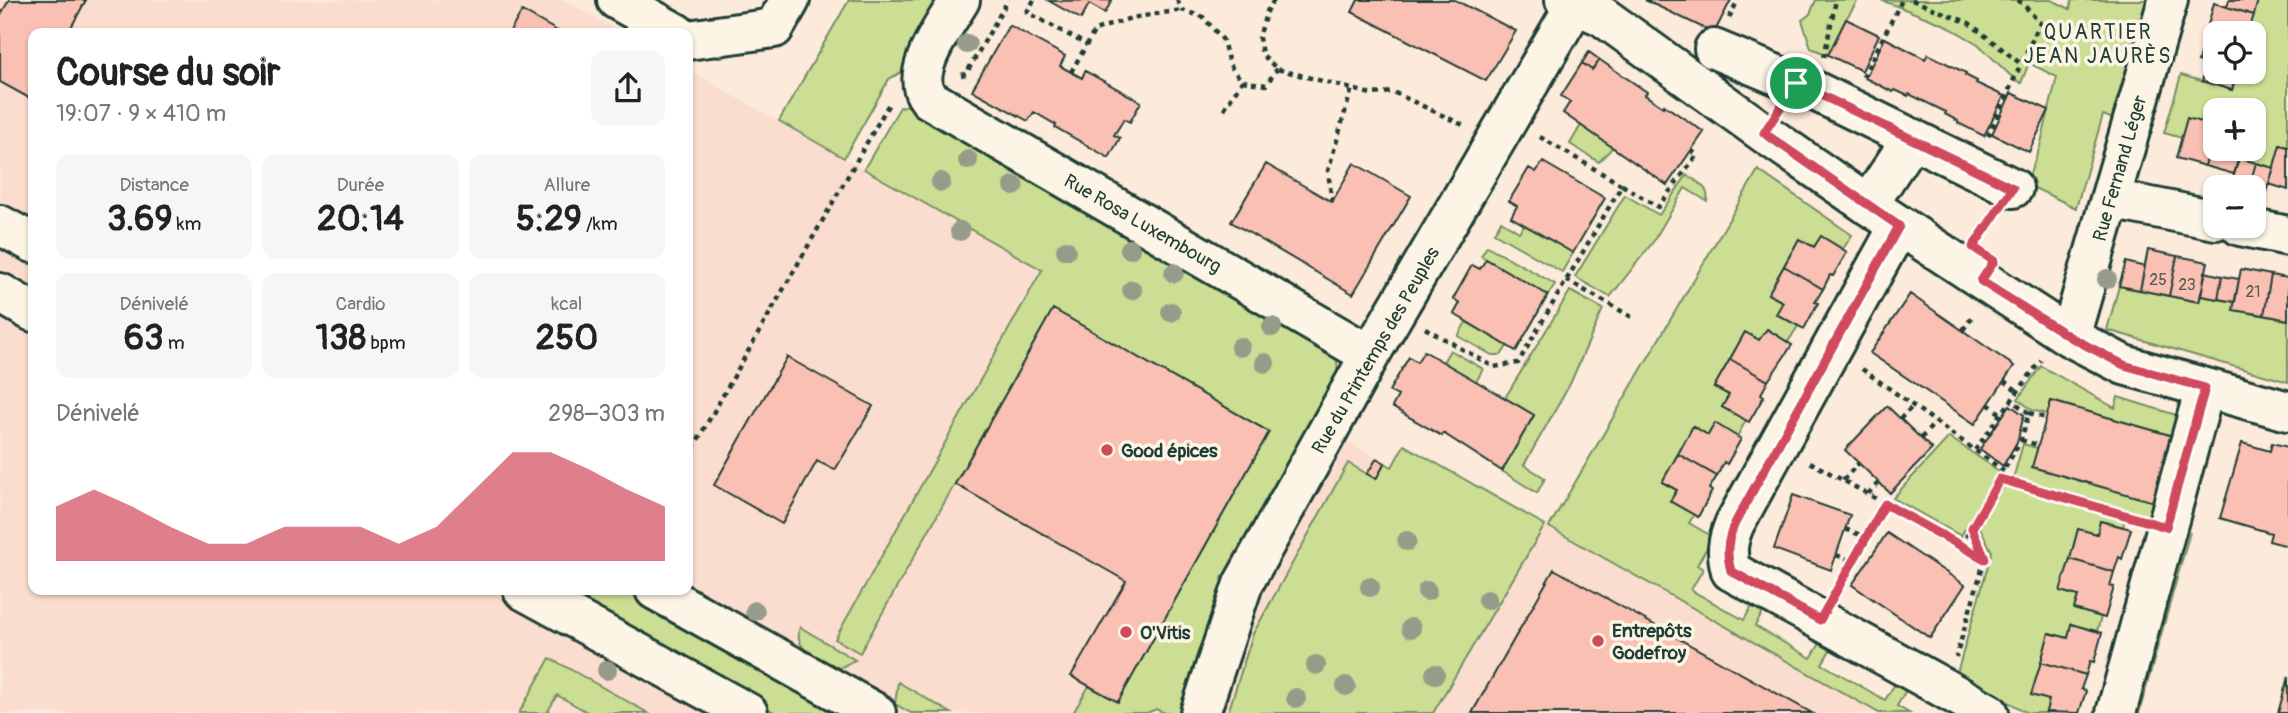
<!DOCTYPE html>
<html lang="fr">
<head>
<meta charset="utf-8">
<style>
  :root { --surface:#fff; --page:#f6f6f6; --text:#222; --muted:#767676; --accent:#d1495b }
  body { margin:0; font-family:Pangolin,sans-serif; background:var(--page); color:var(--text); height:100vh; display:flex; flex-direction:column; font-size:26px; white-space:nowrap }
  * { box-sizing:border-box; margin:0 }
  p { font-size:23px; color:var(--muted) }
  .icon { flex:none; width:38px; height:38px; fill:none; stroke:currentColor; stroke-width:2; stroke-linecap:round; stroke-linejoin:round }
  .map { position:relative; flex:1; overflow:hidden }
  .details { position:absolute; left:28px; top:28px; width:665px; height:567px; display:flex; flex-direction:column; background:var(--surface); border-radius:14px; box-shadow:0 2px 5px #0004 }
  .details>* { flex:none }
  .buttons { position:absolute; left:2203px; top:21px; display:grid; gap:14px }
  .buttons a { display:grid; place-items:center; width:63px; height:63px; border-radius:14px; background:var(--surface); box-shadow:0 2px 5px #0004; font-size:35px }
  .pin { position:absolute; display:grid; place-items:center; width:60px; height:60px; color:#fff; margin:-30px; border:4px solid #fff; border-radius:50%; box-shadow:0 2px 7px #0007 }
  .round { display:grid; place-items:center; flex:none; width:74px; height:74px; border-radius:14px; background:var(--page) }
  .head { display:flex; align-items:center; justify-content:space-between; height:119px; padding:0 28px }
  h1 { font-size:38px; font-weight:700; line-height:52px }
  .stats { display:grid; grid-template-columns:repeat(3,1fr); gap:10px; height:119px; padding:7px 28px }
  .stats div { display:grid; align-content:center; border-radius:14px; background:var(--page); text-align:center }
  .stats b { font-size:35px; font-weight:700 }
  .stats small { font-size:19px; font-weight:400 }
  .stats p { font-size:19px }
  .chart { height:196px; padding:14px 28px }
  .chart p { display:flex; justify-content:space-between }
  .chart svg { width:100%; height:126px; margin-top:7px; fill:var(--accent); opacity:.7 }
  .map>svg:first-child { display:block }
  .built { fill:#fbddcf }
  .green { fill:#cbde93; stroke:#758e64; stroke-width:2 }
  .building { fill:#fac0b3; stroke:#1f3d34; stroke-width:2 }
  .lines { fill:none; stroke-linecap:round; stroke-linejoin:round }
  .minor-casing { stroke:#1f3d34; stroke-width:44 }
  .path { stroke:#1f3d34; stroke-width:4.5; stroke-dasharray:5 5; stroke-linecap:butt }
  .minor { stroke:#fcf5e5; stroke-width:38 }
  .tree { fill:#959c8a }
  .route-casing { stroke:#fff; stroke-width:14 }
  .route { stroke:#d1495b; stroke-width:9 }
  .poi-dot { fill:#d1495b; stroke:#fcf5e5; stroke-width:2.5 }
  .labels { text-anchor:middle; stroke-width:7; stroke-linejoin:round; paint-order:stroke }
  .number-label { font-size:16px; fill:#565e54 }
  .street-label { font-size:19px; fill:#1f3d34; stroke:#fcf5e5 }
  .poi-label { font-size:19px; font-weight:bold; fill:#1f3d34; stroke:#fcf5e5; text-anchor:start }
  .neighbourhood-label { font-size:21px; letter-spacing:2px; fill:#1f3d34; stroke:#fcf5e5 }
</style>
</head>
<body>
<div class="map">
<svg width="2288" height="713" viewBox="0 0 2288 713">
  <rect width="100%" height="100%" fill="#fceadb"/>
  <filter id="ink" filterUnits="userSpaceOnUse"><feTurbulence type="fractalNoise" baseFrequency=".0143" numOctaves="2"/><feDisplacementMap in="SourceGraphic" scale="14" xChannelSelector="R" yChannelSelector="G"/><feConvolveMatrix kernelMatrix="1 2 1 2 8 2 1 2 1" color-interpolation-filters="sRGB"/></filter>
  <g filter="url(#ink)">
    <!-- built -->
    <path class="built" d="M0 0H564L623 33H33V590H688V70L1392 467 1404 445 1879 713H0Z"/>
    <!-- green -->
    <path class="green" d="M849 0H940L912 66 889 79 844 158 779 121Z
      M1816 0H1858L1846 19 1828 55 1811 48 1802 20 1810 14Z
      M1881 0H2052L2070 9 2072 0H2152L2116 120 2103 115 2076 208 2026 184 2040 147 2057 77 2029 63 2021 83 2014 79 1978 44 1943 24Z
      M2258 0H2288V147L2280 145 2274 168 2239 158 2241 149H2254V110H2216L2215 126 2182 138 2164 133 2181 75 2232 90 2237 72H2254V33H2248Z
      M917 103 1332 353 1337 361 1338 375C1299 442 1256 510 1225 582 1207 624 1201 673 1178 713H1165L1156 709 1147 713H1073L1089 686 1118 702 1269 432 1053 309 860 653 835 639 1042 270 864 169 900 107Z
      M1581 125 1613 147 1599 162 1570 144Z
      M1758 170 1852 235 1843 249 1821 236 1814 247 1799 239 1768 294 1783 302 1777 314 1798 326 1788 342 1767 329 1759 340 1745 332 1714 387 1729 395 1722 407 1746 420 1737 437 1715 424 1708 435 1693 427 1662 482 1677 490 1671 502 1694 515 1689 523 1713 537 1697 565 1703 569 1691 590 1744 620 1756 599 1767 605 1755 626 1811 658 1824 637 1834 643 1822 664 1885 700 1898 679 1909 685 1897 706 1909 713H1879L1549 527Z
      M1687 175C1697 182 1710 187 1707 201L1685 188 1653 242 1610 297 1575 277 1625 195 1659 215Z
      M1501 221 1519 232 1524 225 1573 253 1562 272 1494 233Z
      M1487 246 1555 284 1548 295 1481 256Z
      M2119 286 2199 302 2201 296 2235 302 2234 310 2288 320V382L2107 330Z
      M1570 291 1603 309 1570 384 1524 465 1545 478 1537 493 1502 471 1534 415 1505 398Z
      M1466 322 1508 345 1501 355H1492L1458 336Z
      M1450 350 1483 369 1476 382 1443 362Z
      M2041 366 2115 408 2118 397 2186 418 2172 436 2052 401 2047 414 2032 410 2018 399Z
      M1949 437 1999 471 1961 536 1893 498Z
      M2023 444 2037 448 2154 502 2149 518 2013 479Z
      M1404 445 1545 525 1433 713H1228L1253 634 1348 463 1376 479 1385 463 1392 467Z
      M2001 483 2125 519 2123 527 2101 521 2097 534 2078 530 2061 591 2078 596 2074 609 2101 617 2097 631 2072 625 2068 638 2049 633 2032 694 2049 700 2046 712 2048 713H2028L1957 673 1992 552 1978 524Z
      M2190 532 2139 713H2129L2169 573 2183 557Z
      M557 590H625L844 713H776Z
      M800 627 855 660 836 670C820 661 792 650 800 627Z
      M550 658 648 713H589L557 695 547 713H519Z
      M898 682 951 713H911L895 704Z"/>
    <!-- building -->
    <path class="building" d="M9 0H86L68 33H33V94L31 99 0 82V16Z
      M1112 0 1105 13 1089 4 1081 19 1049 1Z
      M1358 0H1455L1516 31 1486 81 1352 12Z
      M1645 0H1731L1714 33Z
      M2229 0H2258L2254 15 2227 7Z
      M2214 3 2254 15 2248 33H2216V35L2206 32Z
      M522 11 561 33H509Z
      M1846 19 1879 35 1862 71 1828 55Z
      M1009 25 1065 56 1060 66 1082 78 1085 71 1141 102 1130 122 1124 119 1114 135 1120 138 1109 158 1055 127 1056 125 1034 112 1028 121 972 90Z
      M2206 32 2216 35V72H2237L2232 90 2202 81 2207 64 2198 61Z
      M1885 38 1925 59 1928 54 1966 73 1965 75 1977 81 1976 83 2004 96 1984 136 1958 123V121L1945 114 1946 112 1909 94 1908 96 1895 90 1893 92 1865 78Z
      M1589 52 1600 60 1592 70 1582 63Z
      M1600 60 1647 92 1645 95 1663 107 1664 105 1704 132 1667 185 1563 113 1570 102 1561 96 1582 63 1592 70Z
      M2011 93 2049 110 2029 152 1992 134Z
      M2187 118 2216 126 2205 166 2176 158Z
      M2216 129V149H2241L2234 174 2205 166Z
      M2280 145 2288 147V190L2269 184Z
      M2239 158 2256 163 2249 187 2232 182Z
      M1543 162 1605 198 1573 253 1511 217 1517 206 1509 201 1529 168 1536 172Z
      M1354 163 1411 196 1353 294 1231 222 1266 164 1332 202Z
      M2256 163 2274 168 2266 192 2249 187Z
      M1821 236 1847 252 1833 276 1830 275 1823 289 1784 266 1799 239 1814 247Z
      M2148 250 2177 256 2169 296 2140 290Z
      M2177 256 2208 262 2199 302 2169 296Z
      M1486 259 1548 295 1516 351 1454 314 1460 303 1453 299 1472 265 1480 269Z
      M2126 262 2145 267 2140 290 2119 286Z
      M1784 266 1823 289 1815 302 1818 303 1804 329 1776 314 1783 302 1768 294Z
      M2241 269 2271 275 2264 315 2233 310Z
      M2205 272 2222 276 2218 299 2201 296Z
      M2271 275 2288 278V320L2264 315Z
      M2222 276 2239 279 2235 302 2218 299Z
      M1910 294 2014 366 1975 424 1870 353Z
      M1053 309 1269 432 1118 702 1071 676 1126 581 955 484Z
      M1767 329 1792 345 1768 381 1730 359 1745 332 1759 340Z
      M1424 351 1534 415 1502 471 1443 433 1442 436 1392 407 1398 396 1389 391 1409 357 1417 362Z
      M787 357 873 406 835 470 817 461 782 524 714 485Z
      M1730 359 1768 381 1761 394 1764 396 1749 422 1722 407 1729 395 1714 387Z
      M2051 401 2173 436 2154 502 2032 467Z
      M2010 405 2024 415 2017 442 2003 466 1980 449Z
      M1887 406 1932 449 1890 493 1845 450Z
      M1715 423 1741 439 1727 464 1724 462 1717 476 1678 454 1693 426 1708 435Z
      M2242 443 2270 451 2272 443 2288 447V546L2269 541 2271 533 2220 518Z
      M1678 454 1717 476 1709 489 1712 491 1698 517 1670 501 1677 490 1662 482Z
      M1377 458 1385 463 1376 479 1367 474Z
      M1793 495 1850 515 1831 570 1774 549Z
      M2100 521 2131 529 2122 559 2119 557 2114 572 2070 559 2078 529 2097 534Z
      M1887 533 1965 585 1930 638 1852 585Z
      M2070 559 2114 572 2110 586 2114 587 2105 618 2074 609 2078 596 2060 591Z
      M1554 569 1812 713H1472Z
      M2071 624 2102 633 2094 662 2090 661 2086 675 2041 662 2049 633 2068 638Z
      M2041 662 2086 675 2081 689 2086 691 2079 713 2046 712 2049 700 2031 695Z
      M2288 677V713H2278Z"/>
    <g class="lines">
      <!-- minor casing -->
      <g class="minor-casing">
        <path id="minor" d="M617 0 676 33
          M960 0C946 24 907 73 929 99L1370 355
          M1565 0 1602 16 1764 133 1868 205 2070 337 2124 365 2288 411
          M688 40 774 28 790 0
          M1714 49 1813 90 2013 188
          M2110 199 2216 220
          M1868 205 1912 138
          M0 225 33 243
          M1899 226 1735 523C1727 541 1726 553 1731 571L1989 713
          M2240 226 2288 236
          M0 293 33 312
          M2070 337 2168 0
          M523 590 748 713
          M655 590 876 713
          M1200 713 1243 584 1370 355 1578 0
          M2116 713 2205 388"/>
      </g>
      <!-- path -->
      <path class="path" d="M1034 0 1027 12 1087 45
        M1177 0 1182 10 1203 17 1223 40 1229 64 1242 81 1266 85 1277 69
        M1274 0 1266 13 1259 38 1262 54 1277 69 1371 94 1393 92 1463 125
        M1912 0 1969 23 2021 64 2040 23 2022 3 2016 0
        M1729 18 1738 0
        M1824 57 1836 0
        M1071 72 1095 30 1131 18 1182 10
        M961 75 966 74 1008 0
        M1863 77 1902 0
        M1224 109 1242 81
        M1988 136 2021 64
        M1622 185 1658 207 1697 155 1691 150
        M1332 202 1328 171 1352 88
        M1980 237 1993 218
        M1566 280 1632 317
        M1425 328 1494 367 1518 363 1622 185 1540 137
        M1963 330 1974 314
        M1862 369 2004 471
        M2004 381 2018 391
        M1988 404 2001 414
        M2029 413 2046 418
        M1900 419 1912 407
        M1921 438 1935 423
        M2021 440 2038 445
        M1975 450 2041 360
        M688 457 890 102
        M1810 462 1985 559 1956 657
        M2000 479 2135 518
        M1843 480 1859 463
        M1868 494 1879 482
        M1972 528 1985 558
        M1845 529 1866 537
        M1961 546 2021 440 2029 413 2011 400
        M1836 555 1853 561
        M1837 589 1885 504"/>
      <!-- minor -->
      <use href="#minor" class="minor"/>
    </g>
    <!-- trees -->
    <g class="tree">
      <circle cx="967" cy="44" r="10"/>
      <circle cx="968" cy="160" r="10"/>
      <circle cx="941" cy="182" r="10"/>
      <circle cx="1014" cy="186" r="10"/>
      <circle cx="960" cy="231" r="10"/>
      <circle cx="1130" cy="249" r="10"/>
      <circle cx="1066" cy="250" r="10"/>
      <circle cx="1174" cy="273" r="10"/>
      <circle cx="2107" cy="279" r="10"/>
      <circle cx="1132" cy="290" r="10"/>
      <circle cx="1171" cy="312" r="10"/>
      <circle cx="1272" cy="327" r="10"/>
      <circle cx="1240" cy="347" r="10"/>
      <circle cx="1265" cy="363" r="10"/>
      <circle cx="1407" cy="541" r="10"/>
      <circle cx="1370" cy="587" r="10"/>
      <circle cx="1427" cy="591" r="10"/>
      <circle cx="1487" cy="600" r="10"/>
      <circle cx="755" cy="611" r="10"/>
      <circle cx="1411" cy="628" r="10"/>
      <circle cx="1316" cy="665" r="10"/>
      <circle cx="607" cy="670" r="10"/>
      <circle cx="1435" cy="674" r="10"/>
      <circle cx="1346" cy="686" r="10"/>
      <circle cx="1296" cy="698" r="10"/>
    </g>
  </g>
  <g class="lines" filter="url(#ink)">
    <!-- route casing -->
    <g class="route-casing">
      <path id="route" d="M1796 83 2013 188 1973 247 1994 261 1981 281 2070 337 2124 365 2205 388 2166 527 2000 479 1972 528 1985 559 1885 504 1820 620 1731 571C1726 553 1727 541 1735 523L1899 226 1764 133Z"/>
    </g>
    <!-- route -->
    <use href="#route" class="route"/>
  </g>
  <!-- markers -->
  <g class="poi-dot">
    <circle cx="1107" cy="450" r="7"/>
    <circle cx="1126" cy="632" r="7"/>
    <circle cx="1598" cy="641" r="7"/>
  </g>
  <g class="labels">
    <!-- number labels -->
    <g class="number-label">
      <text x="2158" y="285">25</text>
      <text x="2187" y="290">23</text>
      <text x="2253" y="297">21</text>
    </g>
    <!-- street labels -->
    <g class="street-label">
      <text transform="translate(2119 168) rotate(-74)" y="7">Rue Fernand Léger</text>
      <text transform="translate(1143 223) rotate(30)" y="7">Rue Rosa Luxembourg</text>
      <text transform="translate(1375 350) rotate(-60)" y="7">Rue du Printemps des Peuples</text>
    </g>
    <!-- poi labels -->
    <g class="poi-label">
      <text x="1121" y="457">Good épices</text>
      <text x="1612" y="637">Entrepôts<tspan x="1612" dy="22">Godefroy</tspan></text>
      <text x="1140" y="639">O'Vitis</text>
    </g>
    <!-- neighbourhood labels -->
    <g class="neighbourhood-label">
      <text x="2098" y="39">QUARTIER<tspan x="2098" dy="24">JEAN JAURÈS</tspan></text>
    </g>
  </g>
</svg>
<div class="buttons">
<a><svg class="icon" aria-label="locate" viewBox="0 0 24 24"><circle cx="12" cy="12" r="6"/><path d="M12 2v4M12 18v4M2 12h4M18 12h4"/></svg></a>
<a>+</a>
<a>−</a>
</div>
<div class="pin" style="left:1796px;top:83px;background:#1e9e55"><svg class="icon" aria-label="arrive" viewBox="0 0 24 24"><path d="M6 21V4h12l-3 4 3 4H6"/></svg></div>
<section class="details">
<div class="head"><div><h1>Course du soir</h1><p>19:07 · 9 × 410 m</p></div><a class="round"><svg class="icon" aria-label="share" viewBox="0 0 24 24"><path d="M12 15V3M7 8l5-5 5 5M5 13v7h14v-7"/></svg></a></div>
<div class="stats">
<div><p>Distance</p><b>3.69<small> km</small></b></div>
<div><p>Durée</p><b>20:14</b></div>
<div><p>Allure</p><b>5:29<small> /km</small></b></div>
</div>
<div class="stats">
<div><p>Dénivelé</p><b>63<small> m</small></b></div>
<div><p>Cardio</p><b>138<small> bpm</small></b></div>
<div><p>kcal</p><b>250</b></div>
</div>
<div class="chart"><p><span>Dénivelé</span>298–303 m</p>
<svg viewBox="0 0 160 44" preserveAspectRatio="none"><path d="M0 44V25L10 19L20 25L30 32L40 38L50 38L60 32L70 32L80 32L90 38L100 32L110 19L120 6L130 6L140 12L150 19L160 25V44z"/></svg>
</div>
</section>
</div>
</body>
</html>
